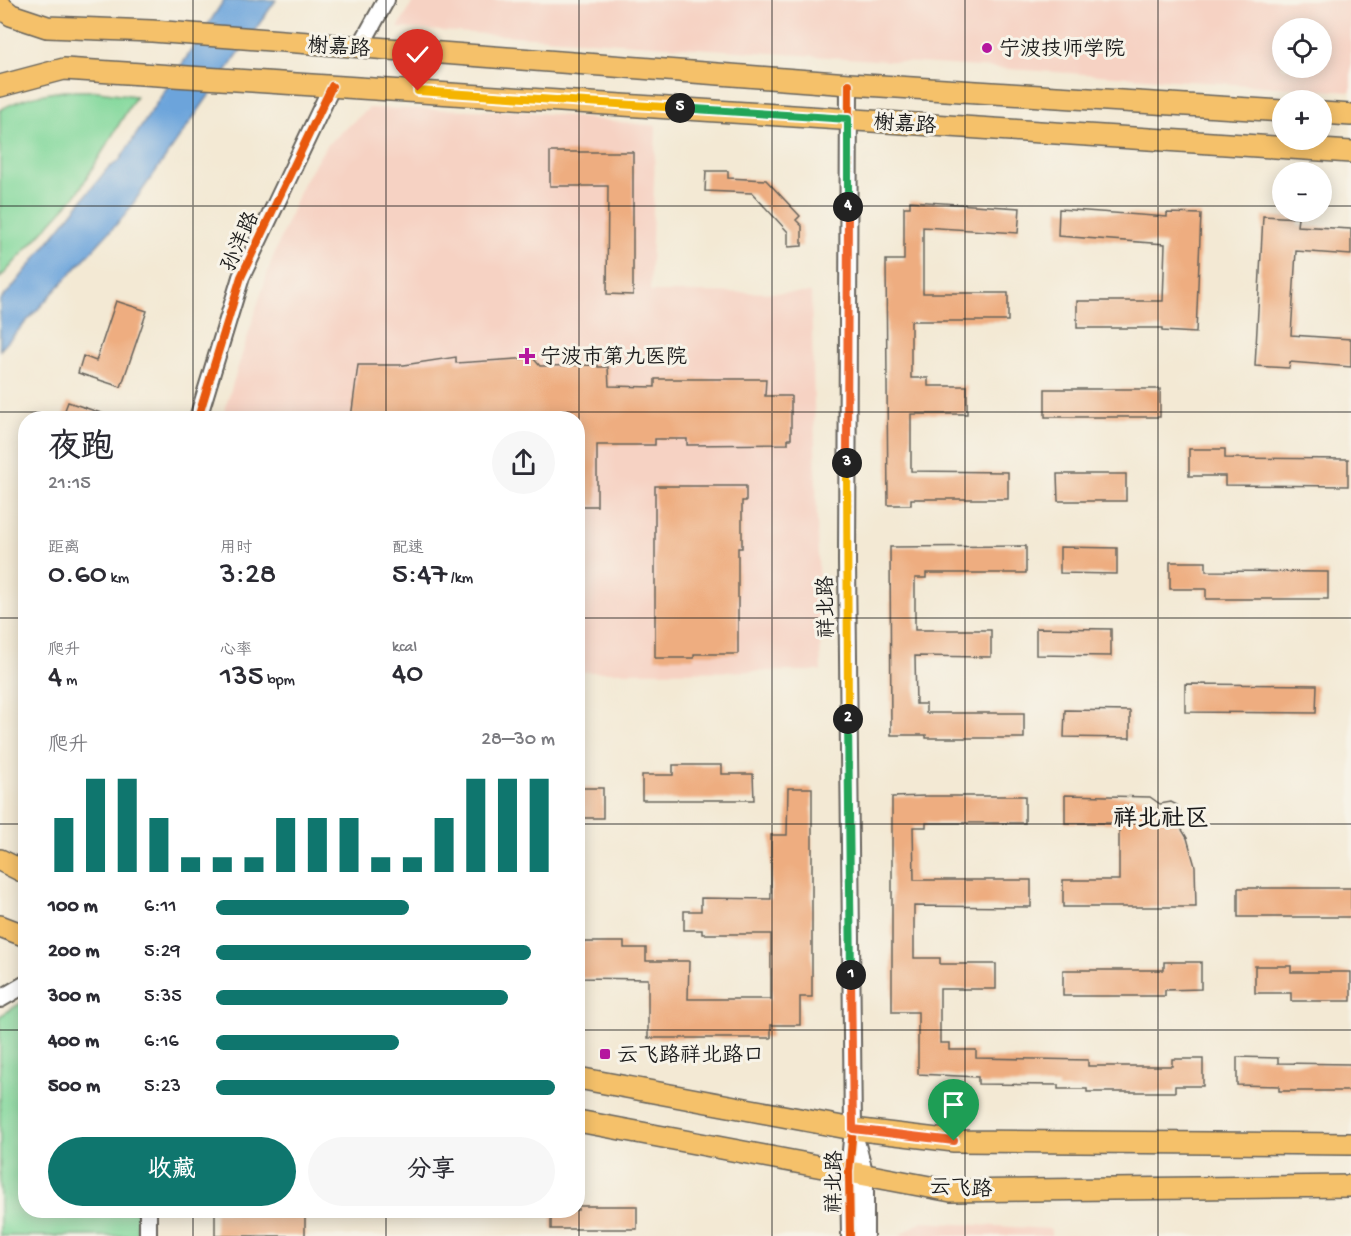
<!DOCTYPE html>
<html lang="zh">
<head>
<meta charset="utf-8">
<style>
  :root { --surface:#fff; --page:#f7f7f7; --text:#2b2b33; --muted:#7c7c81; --accent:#0f766e }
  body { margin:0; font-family:"Gochi Hand","LXGW WenKai TC",sans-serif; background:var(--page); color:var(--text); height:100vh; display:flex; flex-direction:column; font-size:22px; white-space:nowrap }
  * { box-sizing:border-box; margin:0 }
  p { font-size:20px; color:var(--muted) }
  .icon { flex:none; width:33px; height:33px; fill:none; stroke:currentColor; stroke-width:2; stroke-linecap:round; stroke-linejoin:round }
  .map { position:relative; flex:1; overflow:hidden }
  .side { position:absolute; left:18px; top:411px; width:567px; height:807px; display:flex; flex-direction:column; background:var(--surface); border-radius:24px; box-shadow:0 3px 15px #0003 }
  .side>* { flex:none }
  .controls { position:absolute; left:1272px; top:18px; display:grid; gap:12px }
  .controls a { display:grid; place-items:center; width:60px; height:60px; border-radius:50%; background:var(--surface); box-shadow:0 3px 15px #0003; font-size:30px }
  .pin { position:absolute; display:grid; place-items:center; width:51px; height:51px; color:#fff; margin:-62px -26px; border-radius:50% 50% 50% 0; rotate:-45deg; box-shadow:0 0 6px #0007 }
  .pin .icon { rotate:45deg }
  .km { position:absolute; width:30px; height:30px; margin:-15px; border-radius:50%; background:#222; color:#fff; font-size:16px; line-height:30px; text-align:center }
  .round { display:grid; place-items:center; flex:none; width:63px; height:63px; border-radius:32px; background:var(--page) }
  .overview { display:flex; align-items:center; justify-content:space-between; height:102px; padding:0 30px }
  h1 { font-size:33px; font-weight:600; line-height:45px }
  .figures { display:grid; grid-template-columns:repeat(3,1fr); gap:9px; height:102px; padding:6px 30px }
  .figures div { display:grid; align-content:center }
  .figures b { font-size:30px; font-weight:600 }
  .figures small { font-size:16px; font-weight:400 }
  .figures p { font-size:16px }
  .chart { height:168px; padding:12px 30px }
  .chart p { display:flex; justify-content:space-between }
  .chart svg { width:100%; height:108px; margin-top:6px; stroke:var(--accent); stroke-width:6 }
  .primary-button { display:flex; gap:12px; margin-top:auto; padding:12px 30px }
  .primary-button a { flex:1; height:69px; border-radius:36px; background:var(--accent); color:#fff; font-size:24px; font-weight:600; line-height:69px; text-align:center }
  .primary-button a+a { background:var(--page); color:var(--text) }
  ul { padding:0 30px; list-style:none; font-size:20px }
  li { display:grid; grid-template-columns:96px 72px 1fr; align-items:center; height:45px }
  li i { height:15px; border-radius:8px; background:var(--accent) }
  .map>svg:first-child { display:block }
  .built { fill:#f6d2c3; fill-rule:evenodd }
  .green { fill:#82d89b; stroke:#4f7a5c; stroke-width:1.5 }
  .water { fill:#6ca4db; stroke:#44607c; stroke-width:1.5 }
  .building { fill:#eead80 }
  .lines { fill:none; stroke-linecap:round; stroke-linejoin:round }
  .minor-casing { stroke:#67645c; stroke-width:20 }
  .major-casing { stroke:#67645c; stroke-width:24 }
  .minor { stroke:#fff; stroke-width:16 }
  .major { stroke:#f5c16b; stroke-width:21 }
  .cycleway-casing { stroke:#f7f3e8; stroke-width:11 }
  .cycleway { stroke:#e8590c; stroke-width:8 }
  .split-1-casing { stroke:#fff; stroke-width:12 }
  .split-2-casing { stroke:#fff; stroke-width:12 }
  .split-3-casing { stroke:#fff; stroke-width:12 }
  .split-4-casing { stroke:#fff; stroke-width:12 }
  .split-5-casing { stroke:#fff; stroke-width:12 }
  .split-6-casing { stroke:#fff; stroke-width:12 }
  .split-1 { stroke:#f0652b; stroke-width:8 }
  .split-2 { stroke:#22a559; stroke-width:8 }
  .split-3 { stroke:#f5b400; stroke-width:8 }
  .split-4 { stroke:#f0652b; stroke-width:8 }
  .split-5 { stroke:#22a559; stroke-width:8 }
  .split-6 { stroke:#f5b400; stroke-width:8 }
  .grid { fill:none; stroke:#1c1c1c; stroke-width:1.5; stroke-opacity:0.55 }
  .poi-dot { fill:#b5179e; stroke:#f7f3e8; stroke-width:2 }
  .labels { text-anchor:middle; stroke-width:6; stroke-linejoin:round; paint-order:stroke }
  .street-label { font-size:21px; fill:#1c1c1c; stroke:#f7f3e8 }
  .poi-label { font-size:21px; fill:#1c1c1c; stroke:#f7f3e8; text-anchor:start }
  .quarter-label { font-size:24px; font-weight:bold; fill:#1c1c1c; stroke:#f7f3e8 }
</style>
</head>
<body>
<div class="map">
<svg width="1351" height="1236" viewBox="0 0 1351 1236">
  <rect width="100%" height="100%" fill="#f7f3e8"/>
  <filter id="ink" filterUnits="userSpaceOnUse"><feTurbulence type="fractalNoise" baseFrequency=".0167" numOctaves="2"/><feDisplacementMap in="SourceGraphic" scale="12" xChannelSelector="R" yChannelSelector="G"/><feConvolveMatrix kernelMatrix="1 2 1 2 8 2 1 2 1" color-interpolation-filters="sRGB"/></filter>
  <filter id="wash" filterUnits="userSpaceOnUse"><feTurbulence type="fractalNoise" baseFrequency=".008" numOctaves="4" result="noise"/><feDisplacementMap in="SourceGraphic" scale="24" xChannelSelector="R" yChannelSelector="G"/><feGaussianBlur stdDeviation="1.35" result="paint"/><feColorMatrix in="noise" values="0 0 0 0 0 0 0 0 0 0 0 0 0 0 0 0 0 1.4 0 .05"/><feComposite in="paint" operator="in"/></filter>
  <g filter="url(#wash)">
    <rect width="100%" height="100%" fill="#f3e9d4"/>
    <!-- built -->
    <path class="built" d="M414 0H1351V92L398 28ZM1282 28H1322V68H1282Z
      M369 108 522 111 656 126 650 292 811 293 821 671 578 672V418H222L271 262 303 183 326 146Z
      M921 1222 1051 1229V1236H898Z"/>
    <!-- green -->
    <path class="green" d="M64 91H98L136 96 77 194 0 278V110C21 98 40 94 64 91Z
      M21 1003H25L26 1210 137 1211V1236H0V1016Z"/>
    <!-- water -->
    <path class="water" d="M224 0H276L125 215 0 350V300L11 289 107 169 119 161Z"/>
    <g id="blocks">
      <!-- building -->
      <path class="building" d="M550 152H633V295L607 294 608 186H550Z
        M706 171H728V178L766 180 800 216 796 220 802 226V246L788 247V232L752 193 705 191Z
        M910 201 1020 208 1018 233 923 227V293H1008V321H911V378H928V386H967V414H911V471L1008 472V499H911V505H888L886 260H904V207H910Z
        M1059 209 1167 217V213L1201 214 1196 333 1162 331V328H1077V301H1163L1165 244 1058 236Z
        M1263 216 1298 218 1297 226 1351 229V255L1296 251 1291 335 1351 339V367L1290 362 1289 368 1255 366Z
        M116 301 147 311 121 387 78 373 83 356 96 361Z
        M456 357V363L533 358 540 366 598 365V367H608L609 386 655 387V379H766L765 396H791V439H788V444L687 445V439H655V445H597V506H578V418H351L358 365H404Z
        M1045 389H1160V417H1045Z
        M68 402 110 416 109 418H62Z
        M1189 449H1225V458L1348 459V486L1225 485V476H1189Z
        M1057 474H1126V501H1058Z
        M655 486H746V501H742V548H738V654H694V658H655Z
        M1026 546V573H926V578H915V630H991V657L915 656 916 704H926V713H1024V738H926V735H891L890 547Z
        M1060 547 1117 548V574L1060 573Z
        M1170 562H1206V571L1328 572V599H1206V589H1170Z
        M1036 628 1111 629V656L1036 655Z
        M1185 684 1317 685 1316 713 1185 712Z
        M1065 710 1130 711V738L1064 737Z
        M673 765H722V774H753L754 800H642V775H673Z
        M578 788H603V818H578Z
        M788 788H812V997H800V1025H771V1038H648V979L578 978V942H624V948H646V961H689L688 999H771V934H702V930H684V911H701V898L771 899V835H787Z
        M1065 795 1150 797 1160 804 1171 802 1177 805 1180 810 1178 823 1187 838 1195 866 1196 907H1063V880H1119V823H1065Z
        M926 796H1025V823H926V827H913L914 880H1031V907L914 906V958H940V964H996V989H940V1043H949V1050H976V1058L1088 1060V1066H1172V1059H1203V1086H1175V1092H1087V1089H1058V1085L978 1084V1077L918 1074V1012H892V797Z
        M1238 888H1351V917H1238Z
        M1164 962H1201V989L1165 990V996H1063V970H1164Z
        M1255 966H1291V972H1351V1001H1291V993H1255Z
        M1237 1057 1278 1058V1063L1351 1064V1091H1279V1086L1237 1085Z
        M578 1206H637V1229H551V1210H578Z
        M215 1212H305V1236H215Z"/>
    </g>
  </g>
  <g filter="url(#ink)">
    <use href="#blocks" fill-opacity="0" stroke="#67645c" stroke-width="1.5"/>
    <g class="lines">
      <!-- minor casing -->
      <g class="minor-casing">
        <path id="minor" d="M360 47 386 0
          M849 84 847 562 853 1129 849 1172 850 1236
          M198 418 241 277 332 86
          M0 999 26 984
          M856 1141 865 1175V1236
          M148 1210V1236"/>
      </g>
      <!-- major casing -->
      <g class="major-casing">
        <path id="major" d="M0 6 11 15 47 27 152 31 849 84 1282 111
          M0 86 64 69 1351 152
          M1322 113 1351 115
          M0 860 26 873
          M0 926 26 936
          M578 1078 853 1129 954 1141 1351 1144
          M578 1121 951 1191 1351 1186"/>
      </g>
      <!-- minor -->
      <use href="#minor" class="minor"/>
      <!-- major -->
      <use href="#major" class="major"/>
      <!-- cycleway casing -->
      <g class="cycleway-casing">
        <path id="cycleway" d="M849 84 847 562 853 1129 849 1172 850 1236
          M198 418 241 277 332 86"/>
      </g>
      <!-- cycleway -->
      <use href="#cycleway" class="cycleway"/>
    </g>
  </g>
  <g class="lines" filter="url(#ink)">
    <!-- split-1 casing -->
    <g class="split-1-casing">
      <path id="split-1" d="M851 975 853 1129 954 1141"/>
    </g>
    <!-- split-2 casing -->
    <g class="split-2-casing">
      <path id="split-2" d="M848 719 851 975"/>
    </g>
    <!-- split-3 casing -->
    <g class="split-3-casing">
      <path id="split-3" d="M847 463 848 719"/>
    </g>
    <!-- split-4 casing -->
    <g class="split-4-casing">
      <path id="split-4" d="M847 463 848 207"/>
    </g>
    <!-- split-5 casing -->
    <g class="split-5-casing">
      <path id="split-5" d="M680 108 848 119V207"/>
    </g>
    <!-- split-6 casing -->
    <g class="split-6-casing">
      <path id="split-6" d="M418 91 680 108"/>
    </g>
    <!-- split-1 -->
    <use href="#split-1" class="split-1"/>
    <!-- split-2 -->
    <use href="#split-2" class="split-2"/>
    <!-- split-3 -->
    <use href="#split-3" class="split-3"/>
    <!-- split-4 -->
    <use href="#split-4" class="split-4"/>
    <!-- split-5 -->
    <use href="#split-5" class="split-5"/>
    <!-- split-6 -->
    <use href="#split-6" class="split-6"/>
  </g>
  <!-- grid -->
  <path class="grid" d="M193 0V418M386 0V418M579 0V1236M772 0V1236M965 0V1236M1158 0V1236M0 206H1282M1322 206H1351M0 412H1351M0 618H26M578 618H1351M0 824H26M578 824H1351M0 1030H26M578 1030H1351M193 1210V1236M386 1210V1236"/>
  <!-- markers -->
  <g class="poi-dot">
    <circle cx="987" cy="48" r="6"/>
    <path d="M524 347h6v6h6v6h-6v6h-6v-6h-6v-6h6z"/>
    <rect x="599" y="1048" width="12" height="12" rx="3"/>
  </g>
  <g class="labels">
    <!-- street labels -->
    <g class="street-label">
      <text transform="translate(339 46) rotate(4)" y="7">榭嘉路</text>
      <text transform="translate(905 123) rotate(4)" y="7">榭嘉路</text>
      <text transform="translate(239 241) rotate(-66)" y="7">孙洋路</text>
      <text transform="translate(825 607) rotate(-91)" y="7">祥北路</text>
      <text transform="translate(833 1182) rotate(-89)" y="7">祥北路</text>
      <text transform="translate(961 1187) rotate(3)" y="7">云飞路</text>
    </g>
    <!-- poi labels -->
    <g class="poi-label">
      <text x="999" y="55">宁波技师学院</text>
      <text x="540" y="363">宁波市第九医院</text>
      <text x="617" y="1061">云飞路祥北路口</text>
    </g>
    <!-- quarter labels -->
    <g class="quarter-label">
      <text x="1161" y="825">祥北社区</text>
    </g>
  </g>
</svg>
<div class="controls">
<a><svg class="icon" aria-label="locate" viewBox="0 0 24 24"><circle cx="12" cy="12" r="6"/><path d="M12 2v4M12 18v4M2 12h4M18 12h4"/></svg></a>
<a>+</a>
<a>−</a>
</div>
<div class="pin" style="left:954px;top:1141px;background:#1e9e55"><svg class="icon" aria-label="arrive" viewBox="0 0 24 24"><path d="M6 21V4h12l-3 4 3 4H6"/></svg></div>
<div class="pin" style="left:418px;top:91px;background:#d93025"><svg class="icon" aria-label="check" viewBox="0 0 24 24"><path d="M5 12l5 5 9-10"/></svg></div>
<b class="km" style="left:851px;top:975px">1</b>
<b class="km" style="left:848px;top:719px">2</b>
<b class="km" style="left:847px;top:463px">3</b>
<b class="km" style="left:848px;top:207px">4</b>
<b class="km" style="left:680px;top:108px">5</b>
<section class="side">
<div class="overview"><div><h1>夜跑</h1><p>21:15</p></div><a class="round"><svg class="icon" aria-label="share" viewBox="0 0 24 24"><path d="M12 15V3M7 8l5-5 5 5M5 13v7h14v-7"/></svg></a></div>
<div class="figures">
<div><p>距离</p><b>0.60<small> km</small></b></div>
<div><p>用时</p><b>3:28</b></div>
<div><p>配速</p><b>5:47<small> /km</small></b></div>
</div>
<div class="figures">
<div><p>爬升</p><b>4<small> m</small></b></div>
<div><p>心率</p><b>135<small> bpm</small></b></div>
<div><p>kcal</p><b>40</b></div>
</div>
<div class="chart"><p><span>爬升</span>28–30 m</p>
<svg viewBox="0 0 160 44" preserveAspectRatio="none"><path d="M5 44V22M15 44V6M25 44V6M35 44V22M45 44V38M55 44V38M65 44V38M75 44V22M85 44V22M95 44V22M105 44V38M115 44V38M125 44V22M135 44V6M145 44V6M155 44V6"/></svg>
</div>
<ul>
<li><b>100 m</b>6:11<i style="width:57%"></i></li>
<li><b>200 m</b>5:29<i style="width:93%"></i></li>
<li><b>300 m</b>5:35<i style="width:86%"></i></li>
<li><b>400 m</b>6:16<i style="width:54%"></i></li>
<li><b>500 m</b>5:23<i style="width:100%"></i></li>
</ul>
<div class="primary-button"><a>收藏</a><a>分享</a></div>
</section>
</div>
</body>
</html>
